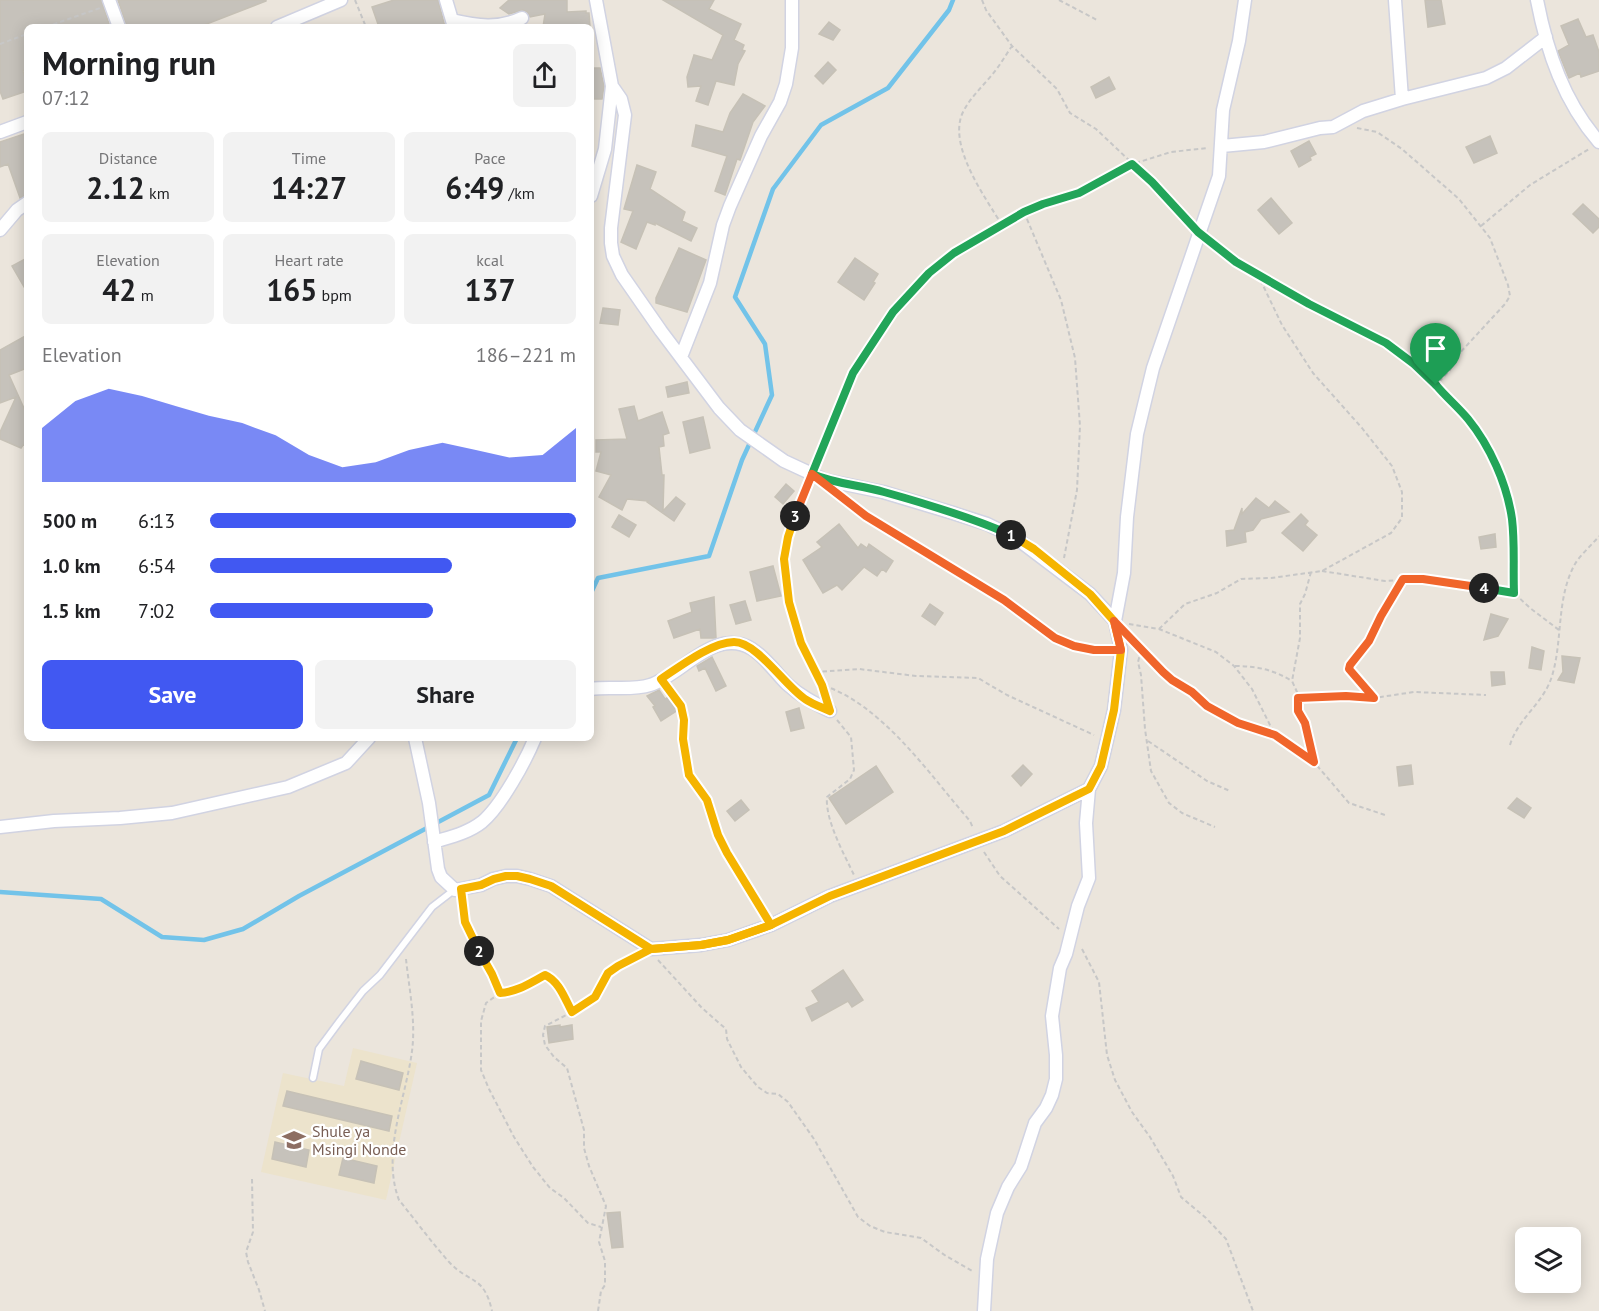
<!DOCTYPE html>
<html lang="en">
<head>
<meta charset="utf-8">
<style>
  :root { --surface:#fff; --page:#f2f2f2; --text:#202124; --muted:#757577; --accent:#4158f2 }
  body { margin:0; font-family:"PT Sans",sans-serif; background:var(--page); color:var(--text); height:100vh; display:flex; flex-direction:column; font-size:22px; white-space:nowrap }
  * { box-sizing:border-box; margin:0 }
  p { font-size:20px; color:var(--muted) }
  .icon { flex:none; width:33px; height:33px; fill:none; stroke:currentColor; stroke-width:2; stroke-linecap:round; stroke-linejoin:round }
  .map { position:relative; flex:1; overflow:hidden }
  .drawer { position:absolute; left:24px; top:24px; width:570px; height:717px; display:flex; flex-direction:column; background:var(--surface); border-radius:9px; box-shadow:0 3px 15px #0003 }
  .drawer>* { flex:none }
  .tools { position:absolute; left:1515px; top:1227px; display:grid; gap:12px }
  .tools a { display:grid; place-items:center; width:66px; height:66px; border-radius:9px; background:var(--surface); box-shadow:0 3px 15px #0003; font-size:30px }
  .pin { position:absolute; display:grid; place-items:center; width:51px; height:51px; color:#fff; margin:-62px -26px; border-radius:50% 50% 50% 0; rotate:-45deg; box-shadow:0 0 6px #0007 }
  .pin .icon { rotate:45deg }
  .km { position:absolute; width:30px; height:30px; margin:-15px; border-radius:50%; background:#222; color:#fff; font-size:16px; line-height:30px; text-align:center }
  .round { display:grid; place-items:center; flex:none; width:63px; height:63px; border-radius:9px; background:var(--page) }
  .head { display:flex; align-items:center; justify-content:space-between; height:102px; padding:0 18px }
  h1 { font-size:33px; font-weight:700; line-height:45px }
  .metrics { display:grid; grid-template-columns:repeat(3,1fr); gap:9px; height:102px; padding:6px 18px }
  .metrics div { display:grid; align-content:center; border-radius:9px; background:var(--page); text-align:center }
  .metrics b { font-size:30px; font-weight:700 }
  .metrics small { font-size:16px; font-weight:400 }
  .metrics p { font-size:16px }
  .chart { height:168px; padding:12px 18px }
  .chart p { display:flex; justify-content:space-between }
  .chart svg { width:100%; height:108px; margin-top:6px; fill:var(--accent); opacity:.7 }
  .button { display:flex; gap:12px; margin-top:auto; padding:12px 18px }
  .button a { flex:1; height:69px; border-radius:9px; background:var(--accent); color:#fff; font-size:24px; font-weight:700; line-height:69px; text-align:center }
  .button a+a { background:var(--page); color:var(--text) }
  ul { padding:0 18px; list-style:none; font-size:20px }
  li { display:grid; grid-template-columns:96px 72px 1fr; align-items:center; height:45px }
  li i { height:15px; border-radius:8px; background:var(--accent) }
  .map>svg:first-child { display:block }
  .education { fill:#ece3cc }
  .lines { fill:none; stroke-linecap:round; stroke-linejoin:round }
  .stream { stroke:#72c3e9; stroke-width:4.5 }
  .building { fill:#c6c2bb; stroke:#c6c1b6; stroke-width:1.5 }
  .service-casing { stroke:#d1d3e2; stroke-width:9 }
  .minor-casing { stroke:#d1d3e2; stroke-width:15 }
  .path { stroke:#c7c7c7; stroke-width:2; stroke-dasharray:4.5 3; stroke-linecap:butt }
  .service { stroke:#fff; stroke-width:6 }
  .minor { stroke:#fff; stroke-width:12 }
  .split-1-casing { stroke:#fff; stroke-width:12 }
  .split-2-casing { stroke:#fff; stroke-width:12 }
  .split-3-casing { stroke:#fff; stroke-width:12 }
  .split-4-casing { stroke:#fff; stroke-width:12 }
  .split-5-casing { stroke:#fff; stroke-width:12 }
  .split-1 { stroke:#22a559; stroke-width:8 }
  .split-2 { stroke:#f5b400; stroke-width:8 }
  .split-3 { stroke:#f5b400; stroke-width:8 }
  .split-4 { stroke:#f0652b; stroke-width:8 }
  .split-5 { stroke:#22a559; stroke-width:8 }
  .labels { text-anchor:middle; stroke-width:4.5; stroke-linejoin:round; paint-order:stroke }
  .education-label { font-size:16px; fill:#785e54; stroke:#fff; text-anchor:start }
</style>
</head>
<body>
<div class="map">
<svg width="1599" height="1311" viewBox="0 0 1599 1311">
  <rect width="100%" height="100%" fill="#ebe5dc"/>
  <!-- education -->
  <path class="education" d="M353 1048 417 1063 386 1200 261 1172 283 1073 344 1086Z"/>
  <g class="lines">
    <!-- stream -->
    <path class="stream" d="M591 593 598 578 709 556 742 460 772 395 765 344 735 297 773 189 821 125 888 88 949 10 953 0
      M0 892 101 899 162 937 204 940 243 929 299 896 489 795 517 738"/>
  </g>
  <!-- building -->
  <path class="building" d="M0 0H101L110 27H27V69L23 71 27 83V91L3 99 0 91Z
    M118 0H266V1L199 27H127Z
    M394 0H438L445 27H379L372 7Z
    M509 0H567V12L586 11V13H589L590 27H543L545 14 530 17 527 12 523 10 509 14 500 8Z
    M663 0H714L709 9 741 24 734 40 744 45 742 50 745 51 738 64 734 85 716 81 708 105 696 101 701 86 688 87 687 77 694 55 712 60 723 35Z
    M1425 0H1441L1445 24 1428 27Z
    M1578 19 1586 37 1593 35 1599 52V71L1581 77 1580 73 1569 78 1558 51 1569 45 1561 26Z
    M829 22 840 30 833 40 819 34Z
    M828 62 836 70 823 84 815 76Z
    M591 68H600L604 86 602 99H591Z
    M1109 77 1115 89 1096 98 1091 87Z
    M743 94 765 106 753 122 740 160 737 159 725 195 715 191 727 156 692 146 696 125 723 132 730 113Z
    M27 133V195L20 198 8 164 0 167V142Z
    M1490 136 1497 153 1474 163 1466 147Z
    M1309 141 1316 154 1310 157 1311 160 1299 167 1291 151Z
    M637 165 656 172 650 189 685 212 682 221 697 228 691 241 655 223V225L647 222 636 249 621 242 633 211 624 209Z
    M1271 198 1292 223 1279 234 1258 210Z
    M1583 204 1599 219V227L1593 233 1573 214Z
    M679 248 706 260 687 312 656 303V298Z
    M27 258V292L12 266Z
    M855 258 878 274 873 282 875 283 864 300 838 282Z
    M603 308 620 310 618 325 600 323Z
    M27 335V368L9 375 27 415V446L23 445 21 448 0 439V432L16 397 0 403V350Z
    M687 382 689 393 668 397 666 387Z
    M634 406 638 421 662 412 669 433 663 435 664 446 659 447 662 475H664L663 511 676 497 685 504 674 521 647 502 648 501 627 499 622 510 599 497 611 475 596 471 601 452H596V440L627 439 619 409Z
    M703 417 710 448 690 453 683 422Z
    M786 484 794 491 783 504 775 497Z
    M1256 498 1269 508 1275 501 1289 512 1261 519 1253 530 1245 532 1246 542 1227 546 1226 531 1234 530 1242 508V514Z
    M1301 514 1308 521 1305 525 1317 535 1303 551 1282 533Z
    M619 515 636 525 629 537 612 527Z
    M839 524 858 548 861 544 867 548 869 544 893 561 886 572 882 569 877 576 864 567 842 590 837 585 823 593 803 560 822 547 817 542Z
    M1495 534 1496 547 1481 549 1479 537Z
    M773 566 781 596 757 601 750 572Z
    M714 597 716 638H701L700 629 674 638 668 621 692 612 690 603Z
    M745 601 751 620 736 624 730 605Z
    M930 604 943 613 935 625 922 616Z
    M1491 614 1508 619 1498 636 1484 640Z
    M1532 647 1544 651 1541 670 1529 668Z
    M1562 656 1580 658 1574 683 1558 680 1563 672Z
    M712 657 726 686 716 691 705 668 699 671 697 666Z
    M1491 672H1504L1505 684 1492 686Z
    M659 690 665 699 669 697 678 710 661 721 653 707 655 706 647 696Z
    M799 708 804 728 791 731 786 712Z
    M1023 765 1032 774 1021 786 1012 776Z
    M1411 765 1413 784 1399 786 1397 767Z
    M876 766 893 792 846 824 829 798Z
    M1517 798 1531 808 1524 818 1508 808Z
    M741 800 749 810 735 821 727 811Z
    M843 970 863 1000 852 1007 848 1001 812 1021 806 1008 819 1002 812 991Z
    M560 1025V1027L572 1025 573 1039 549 1043 547 1027Z
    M361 1061 403 1073 399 1090 356 1079Z
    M287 1091 392 1116 389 1131 283 1106Z
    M275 1142 309 1150 306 1167 272 1159Z
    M343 1158 377 1166 374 1183 339 1175Z
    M620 1212 623 1247 612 1248 607 1213Z"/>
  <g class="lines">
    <!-- service casing -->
    <g class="service-casing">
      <path id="service" d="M313 1078 319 1049 339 1022 363 991 380 975 432 907 454 890"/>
    </g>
    <!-- minor casing -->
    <g class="minor-casing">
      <path id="minor" d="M109 0 119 27
        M446 0 454 27
        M1395 0 1402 99
        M1537 0C1547 52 1564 102 1599 142
        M452 20C477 26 499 29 522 18
        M277 27 341 0
        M612 86 621 99 625 115 611 228V243L613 256 622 275 661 331 719 408 740 430 784 461 825 480 883 492 953 513 987 524 1016 538 1090 594 1115 621
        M0 132 27 122
        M1222 146 1264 142 1320 128 1333 127 1363 111 1402 99 1486 78 1506 68 1546 37
        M591 196 605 149 612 86 596 0
        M0 230 17 210 27 203
        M681 357 710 283 723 225 730 206 761 136 780 102 786 84 792 48V0
        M591 689C610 686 632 691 650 685 682 675 715 626 752 649 766 658 776 673 787 684 800 696 814 703 830 711
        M415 738 429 803 438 869 441 877 455 890 481 885 493 879 506 876H517L530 879 551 886 651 949 701 945 728 940 771 925 830 896 1004 831 1089 789 1101 766 1114 710 1121 650 1115 621 1124 573 1127 517 1137 434 1153 368 1219 176 1223 110 1239 41 1245 0
        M0 827 54 821 120 818 172 813 288 787 346 763 369 738
        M434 842C450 837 468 833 482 822 501 806 525 762 535 738
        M984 1311 987 1259 997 1213 1008 1187 1021 1166 1035 1123 1046 1108 1052 1095 1056 1079V1055L1052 1016 1060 968 1066 954 1078 906 1089 878 1086 823 1089 789"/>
    </g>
    <!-- path -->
    <path class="path" d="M355 0 366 27
      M982 0 986 10 1012 46 1057 89 1070 113 1096 129 1152 182 1188 222
      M1059 0 1097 20
      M46 27 100 8
      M0 44 27 34
      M1357 128 1377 132 1402 149 1459 199 1490 238 1508 285 1510 296 1505 304 1457 356 1450 370 1436 385
      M1024 212 1061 300 1075 358 1080 426 1077 490 1064 558
      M1002 225C985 197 947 145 963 112 970 98 981 88 991 76 999 67 1005 56 1012 46
      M1481 226 1530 185 1589 149
      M1210 242C1262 285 1325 309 1383 341 1408 355 1429 377 1447 399 1453 405 1461 410 1467 417 1490 444 1508 485 1512 520 1514 544 1513 569 1514 593
      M817 462 853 373 876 337 893 312 929 273 954 253 1024 212 1043 204 1079 193 1133 164 1171 152 1207 148
      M806 487C797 509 786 533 785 557 784 565 787 573 788 580 791 619 804 651 822 685 882 704 929 774 970 821L973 828
      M840 497 897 537 933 556 1004 600 1055 638 1074 646 1094 650H1108
      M1322 571 1385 581 1423 579 1514 593 1530 608 1559 630
      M1311 572 1305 594 1300 604V638L1292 681 1297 692 1298 711 1305 723 1314 760
      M1129 624 1159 629 1216 652 1234 666 1252 689 1275 735 1314 762 1349 803 1385 815
      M1159 629 1185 604 1217 593 1241 579 1271 578 1322 571 1391 533 1402 518V492L1392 466 1362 428 1313 373 1282 325 1258 275
      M1133 641 1168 676 1192 692 1207 706 1221 715 1275 735
      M1141 650 1138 662 1141 675 1145 729 1151 771 1169 803 1182 813 1215 827
      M1235 666C1257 666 1274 670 1292 681
      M815 672 859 669 916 676 978 678 1007 695 1094 735
      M671 690C693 719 677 744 689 775 693 785 702 792 707 801 713 813 714 825 718 837 730 863 749 888 764 912
      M1297 698 1346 696 1374 698 1414 692 1486 695
      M1374 698 1349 669 1350 665 1369 641 1381 616 1403 579
      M837 720 851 737 854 770 850 779 827 797C825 820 844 854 854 875
      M1148 741 1207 781 1230 791
      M1510 745C1518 718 1544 703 1552 676 1563 640 1556 598 1575 564 1581 554 1592 545 1599 536
      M984 852 1000 876 1059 929
      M462 901C465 936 487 962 500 993 517 992 530 983 545 975 559 981 565 998 571 1011
      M1082 949 1099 982 1107 1055 1115 1080 1132 1112 1150 1137 1173 1176 1181 1197 1206 1218 1226 1239 1253 1311
      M406 959C409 988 416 1021 412 1051 406 1098 381 1153 399 1200 416 1221 432 1243 450 1263 470 1284 484 1275 492 1311
      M658 960 702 1008 726 1029 727 1039 741 1067 758 1087 767 1093 778 1094 788 1102 814 1139 858 1217 870 1226 885 1232 921 1238 946 1256 974 1272
      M500 993 486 1003 481 1021V1070L489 1089 514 1137 533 1167 550 1188 564 1198 588 1223 601 1227
      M252 1179 253 1232 246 1252 248 1262 259 1290 265 1311
      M598 1311 601 1291 605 1285V1261L599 1242 606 1206 589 1166 584 1148V1130L567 1068 554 1057 545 1045 543 1035 545 1026 580 1008 595 997 602 981 608 973 637 956"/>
    <!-- service -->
    <use href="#service" class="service"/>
    <!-- minor -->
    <use href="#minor" class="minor"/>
  </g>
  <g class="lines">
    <!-- split-1 casing -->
    <g class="split-1-casing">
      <path id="split-1" d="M1011 535C971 517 927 504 884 492 860 485 835 484 812 474L853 373 893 312 929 273 954 253 1024 212 1043 204 1079 193 1132 164 1152 182 1198 232 1236 262 1309 304 1386 343 1414 364 1436 385"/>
    </g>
    <!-- split-2 casing -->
    <g class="split-2-casing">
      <path id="split-2" d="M479 951 465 922 461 889 481 885 494 879 506 876H517L530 879 551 886 651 949 701 945 728 940 771 925 830 896 1004 831 1089 789 1101 766 1114 710 1121 650 1114 621 1090 594 1034 549 1011 535"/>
    </g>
    <!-- split-3 casing -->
    <g class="split-3-casing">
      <path id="split-3" d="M479 951 492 974 500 993C517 992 530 983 545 975 559 981 565 999 572 1012L595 997 608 973 618 966 651 949 701 945 728 940 771 925 727 853 718 835 707 800 689 775 683 739 684 720 681 706 661 679C679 667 712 642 734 642 757 642 785 686 805 699 812 704 821 707 830 711L822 685 801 643 789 602 784 559 788 537 795 516"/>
    </g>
    <!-- split-4 casing -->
    <g class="split-4-casing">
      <path id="split-4" d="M795 516 812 474 866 516 1004 600 1055 638 1074 646 1094 650H1121L1114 621 1163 672 1172 680 1192 692 1207 706 1238 723 1275 735 1314 762 1305 723 1298 711V698L1346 696 1374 698 1349 669 1350 665 1369 641 1381 616 1403 579H1423L1484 588"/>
    </g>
    <!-- split-5 casing -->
    <g class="split-5-casing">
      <path id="split-5" d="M1436 385C1446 397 1458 407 1468 419 1490 446 1507 484 1512 519 1515 544 1513 569 1514 593L1484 588"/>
    </g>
    <!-- split-1 -->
    <use href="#split-1" class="split-1"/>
    <!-- split-2 -->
    <use href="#split-2" class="split-2"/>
    <!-- split-3 -->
    <use href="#split-3" class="split-3"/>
    <!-- split-4 -->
    <use href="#split-4" class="split-4"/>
    <!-- split-5 -->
    <use href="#split-5" class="split-5"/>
  </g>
  <!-- icons -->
  <defs>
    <g id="school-bare" transform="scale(1.8)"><path d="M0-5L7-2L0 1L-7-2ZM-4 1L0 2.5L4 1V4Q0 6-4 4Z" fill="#8d6e63" stroke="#fff" stroke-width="2.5" paint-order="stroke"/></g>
  </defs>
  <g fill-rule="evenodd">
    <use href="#school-bare" x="294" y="1140"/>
  </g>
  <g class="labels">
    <!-- education labels -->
    <g class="education-label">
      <text x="312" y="1137">Shule ya<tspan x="312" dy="18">Msingi Nonde</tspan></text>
    </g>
  </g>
</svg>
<div class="tools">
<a><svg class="icon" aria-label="layers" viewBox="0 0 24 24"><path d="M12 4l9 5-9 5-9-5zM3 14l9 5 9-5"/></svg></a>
</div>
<div class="pin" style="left:1436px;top:385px;background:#1e9e55"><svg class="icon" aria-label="arrive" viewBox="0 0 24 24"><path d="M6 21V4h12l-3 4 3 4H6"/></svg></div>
<b class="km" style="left:1011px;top:535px">1</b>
<b class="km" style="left:479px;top:951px">2</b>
<b class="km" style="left:795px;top:516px">3</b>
<b class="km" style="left:1484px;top:588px">4</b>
<section class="drawer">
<div class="head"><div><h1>Morning run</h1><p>07:12</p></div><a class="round"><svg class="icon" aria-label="share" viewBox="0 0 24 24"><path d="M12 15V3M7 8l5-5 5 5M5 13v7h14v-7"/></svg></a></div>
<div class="metrics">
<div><p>Distance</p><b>2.12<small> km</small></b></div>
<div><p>Time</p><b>14:27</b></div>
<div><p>Pace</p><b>6:49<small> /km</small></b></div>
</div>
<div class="metrics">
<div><p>Elevation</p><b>42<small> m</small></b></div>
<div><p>Heart rate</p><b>165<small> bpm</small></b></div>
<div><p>kcal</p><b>137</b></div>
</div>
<div class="chart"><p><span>Elevation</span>186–221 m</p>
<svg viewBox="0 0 160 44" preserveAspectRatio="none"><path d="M0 44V22L10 11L20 6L30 9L40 13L50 17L60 20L70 25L80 33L90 38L100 36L110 31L120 28L130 31L140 34L150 33L160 22V44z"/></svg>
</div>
<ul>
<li><b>500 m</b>6:13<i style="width:100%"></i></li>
<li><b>1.0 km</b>6:54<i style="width:66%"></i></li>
<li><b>1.5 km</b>7:02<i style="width:61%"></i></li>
</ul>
<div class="button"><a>Save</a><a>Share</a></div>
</section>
</div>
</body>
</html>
